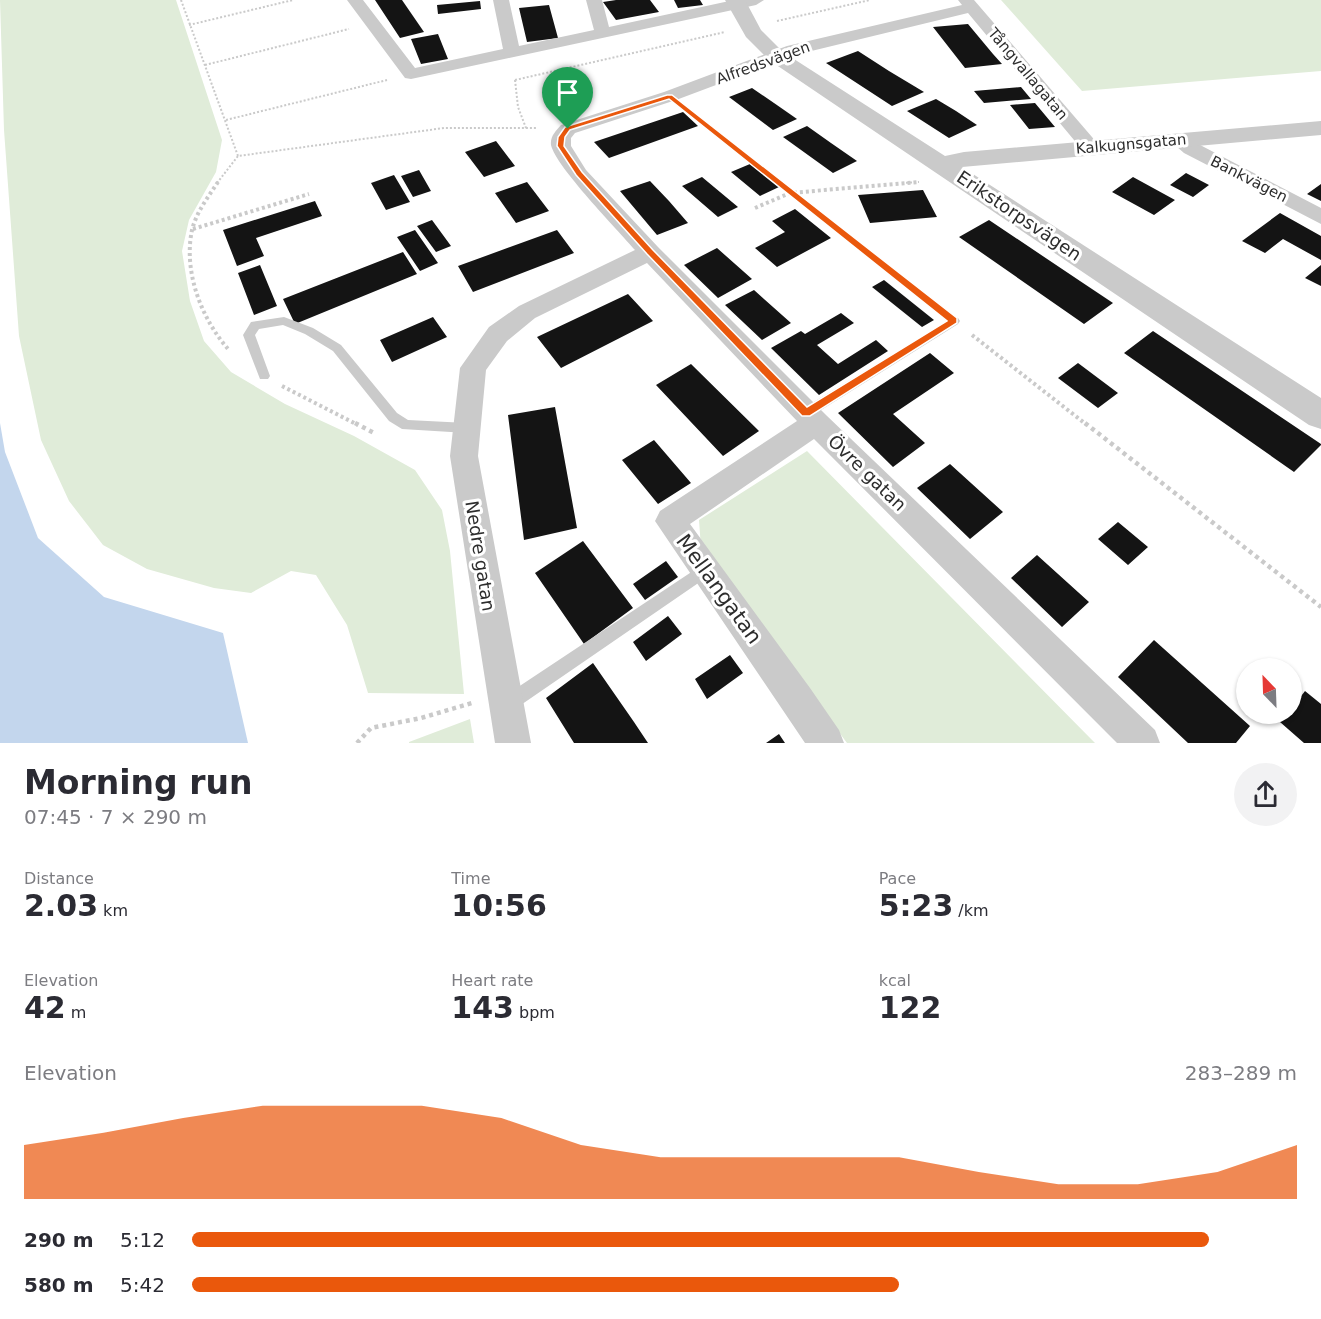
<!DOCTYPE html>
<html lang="en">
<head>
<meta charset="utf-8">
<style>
  :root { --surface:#fff; --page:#f2f2f3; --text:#2b2b33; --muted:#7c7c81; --accent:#ea580c }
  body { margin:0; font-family:"DejaVu Sans",sans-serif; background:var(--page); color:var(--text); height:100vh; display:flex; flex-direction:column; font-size:22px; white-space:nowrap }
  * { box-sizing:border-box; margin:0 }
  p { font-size:20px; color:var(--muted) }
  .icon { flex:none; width:33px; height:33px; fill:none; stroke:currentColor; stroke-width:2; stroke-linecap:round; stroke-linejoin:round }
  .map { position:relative; height:743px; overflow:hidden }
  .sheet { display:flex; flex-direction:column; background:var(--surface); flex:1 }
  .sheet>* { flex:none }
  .needle { width:39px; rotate:337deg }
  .tools { position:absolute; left:1236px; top:658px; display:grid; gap:12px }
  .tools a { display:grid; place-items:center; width:66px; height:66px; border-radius:50%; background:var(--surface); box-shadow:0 2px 4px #0004; font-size:30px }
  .pin { position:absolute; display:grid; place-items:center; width:51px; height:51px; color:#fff; margin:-62px -26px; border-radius:50% 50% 50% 0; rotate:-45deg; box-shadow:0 0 6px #0007 }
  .pin .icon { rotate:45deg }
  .round { display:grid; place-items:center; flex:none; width:63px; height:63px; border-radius:32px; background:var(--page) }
  .head { display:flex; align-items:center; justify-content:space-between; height:102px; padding:0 24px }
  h1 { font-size:33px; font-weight:700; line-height:45px }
  .figures { display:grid; grid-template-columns:repeat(3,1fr); gap:9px; height:102px; padding:6px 24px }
  .figures div { display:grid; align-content:center }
  .figures b { font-size:30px; font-weight:700 }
  .figures small { font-size:16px; font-weight:400 }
  .figures p { font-size:16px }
  .chart { height:168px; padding:12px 24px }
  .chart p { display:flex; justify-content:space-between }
  .chart svg { width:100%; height:108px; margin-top:6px; fill:var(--accent); opacity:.7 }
  ul { padding:0 24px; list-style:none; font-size:20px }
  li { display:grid; grid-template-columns:96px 72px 1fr; align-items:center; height:45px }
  li i { height:15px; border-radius:8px; background:var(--accent) }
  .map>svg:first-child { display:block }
  .green { fill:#e0ecd9 }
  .water { fill:#c3d6ed }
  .building { fill:#141414 }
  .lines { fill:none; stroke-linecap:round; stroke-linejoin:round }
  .path-far2 { stroke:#cacaca; stroke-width:2; stroke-dasharray:2 2; stroke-linecap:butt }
  .path-far1 { stroke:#cacaca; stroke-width:4; stroke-dasharray:3 3; stroke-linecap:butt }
  .path { stroke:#cacaca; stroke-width:4.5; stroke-dasharray:4 4; stroke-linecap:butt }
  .service { fill:#cacaca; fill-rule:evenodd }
  .minor { fill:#cacaca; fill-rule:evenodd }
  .tertiary { fill:#cacaca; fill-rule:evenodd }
  .route { fill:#ea580c; stroke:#fff; stroke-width:1.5; fill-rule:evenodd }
  .labels { text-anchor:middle; stroke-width:6; stroke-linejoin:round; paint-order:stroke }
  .far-street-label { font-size:15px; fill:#2d2d2d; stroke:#fff }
  .street-label { font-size:18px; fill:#2d2d2d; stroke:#fff }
  .near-street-label { font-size:21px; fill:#2d2d2d; stroke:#fff }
</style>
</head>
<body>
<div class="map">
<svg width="1321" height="743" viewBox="0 0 1321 743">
  <rect width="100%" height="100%" fill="#fff"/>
  <!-- green -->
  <path class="green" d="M0 0H176L222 140 216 172 189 220 182 251 190 301 204 341 231 372 285 404 354 436 415 470 442 510 450 551 464 694 368 693 347 625 316 575 291 571 251 593 214 588 147 569 103 545 69 501 41 440 19 336 4 130Z
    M1001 0H1321V71L1082 91Z
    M807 451 1095 743H847L701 548 699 520Z
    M470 719 474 743H409V742Z"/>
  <!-- water -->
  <path class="water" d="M0 423 5 452 38 538 104 597 223 633 248 743H0Z"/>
  <!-- building -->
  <path class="building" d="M375 0H402L424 32 400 38Z
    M616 0H650L659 12 616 20 603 2Z
    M674 0H700L703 5 678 8Z
    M480 1 481 9 438 14 437 5Z
    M549 5 558 38 527 42 519 8Z
    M968 24 993 54 1002 64 965 68 933 27Z
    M438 34 448 59 421 64 411 39Z
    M858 51 889 71 924 92 892 106 826 63Z
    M1021 87 1031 99 984 103 974 91Z
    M752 88 774 103 797 119 773 130 729 97Z
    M936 99 956 111 977 125 949 138 907 111Z
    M1035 103 1055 127 1029 129 1010 105Z
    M683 112 698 126 609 158 594 142Z
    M807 126 831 143 857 161 833 173 783 137Z
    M496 141 515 166 484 177 465 152Z
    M750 164 779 187 760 196 731 172Z
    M419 170 431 191 413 197 401 176Z
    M1186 173 1209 185 1193 197 1170 185Z
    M394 175 410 202 386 210 371 183Z
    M702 177 738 207 718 217 682 186Z
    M1133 177 1175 200 1154 215 1112 192Z
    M650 181 669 201 688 223 657 235 620 191Z
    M527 182 549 211 516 223 495 193Z
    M1321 184V201L1307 194Z
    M923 190 937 217 870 223 858 195Z
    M315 201 322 216 256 238 264 256 237 266 223 230Z
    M795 209 831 238 777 267 755 248 785 232 772 221Z
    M1280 213 1321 236V260L1283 239 1265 253 1242 241Z
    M432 220 451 246 436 252 417 226Z
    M989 220 1080 281 1113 303 1084 324 959 237Z
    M415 230 438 263 420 271 397 237Z
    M557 230 574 253 473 292 458 266Z
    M717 248 752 279 718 298 684 265Z
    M403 252 417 274 295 324 283 299Z
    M260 265 277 306 254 315 238 273Z
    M1321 265V286L1305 278Z
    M884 280 934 320 922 327 872 287Z
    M754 290 791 323 762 340 725 305Z
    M628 294 653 321 561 368 537 337Z
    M841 313 854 323 817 345 838 364 876 340 888 351 819 395 771 348 801 331 805 334Z
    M433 317 447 337 392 362 380 340Z
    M1153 331 1321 444V445L1294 472 1124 353Z
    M930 353 954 373 893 414 925 443 893 467 838 413Z
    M1078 363 1118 393 1098 408 1058 378Z
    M691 364 759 431 723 456 656 385Z
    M555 407 577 528 524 540 508 415Z
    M654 440 691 483 658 504 622 460Z
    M950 464 1003 512 970 539 917 488Z
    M1118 522 1148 547 1128 565 1098 539Z
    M583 541 633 608 584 644 535 573Z
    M1037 555 1089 602 1062 627 1011 578Z
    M666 561 678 577 645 600 633 584Z
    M668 616 682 634 646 661 633 642Z
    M1154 640 1250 726 1236 743H1188L1118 677Z
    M730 655 743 673 707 699 695 679Z
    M593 663 634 722 648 743H574L546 698Z
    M1305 691 1321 704V743H1304L1280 722 1287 714H1292V708Z
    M779 734 785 743H766Z"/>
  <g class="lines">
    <!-- path-far2 -->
    <path class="path-far2" d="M181 0 238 156
      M777 21 870 0
      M189 25 293 0
      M205 65 349 29
      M515 80 725 32
      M515 80 518 107 526 128
      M689 112 779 183
      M226 120 387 80
      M217 183 238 156 444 128H537
      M902 183 919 182"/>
    <!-- path-far1 -->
    <path class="path-far1" d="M218 182C208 197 196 213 192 230 183 272 202 320 229 350
      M778 182 937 308
      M755 208 790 193 919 182
      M193 229 309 194
      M972 335 1087 425
      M282 386 358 425"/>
    <!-- path -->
    <path class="path" d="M355 423 376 434
      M1085 423 1321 607
      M357 743 371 728 421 718 472 703"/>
    <!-- service -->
    <path class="service" d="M284 317 313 328 341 345 397 413 408 420 467 423 471 424 473 428 471 432 467 433 402 429 389 421 333 351 305 334 283 325 259 329 255 335 270 376 268 379H260L243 335 251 322Z
      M954 317 958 318 960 321 958 324 810 417 806 418 802 417 800 413 802 409Z
      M705 563 710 565 712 570 710 575 515 709 509 711 503 709 501 703 503 697Z"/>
    <!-- minor -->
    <path class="minor" d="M347 0H363L415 68 503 49 493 0H509L519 46 594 30 586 0H602L609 27 734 0H764L756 5 411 79 405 78Z
      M958 0H974L1098 144 1101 148 1098 152H1084L968 13 799 54 676 100 575 133 571 138V146L586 170 658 247 826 415 1155 730 1160 743H1117L814 439 690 524 810 688 839 730 844 743H805L655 521 660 511 797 421 647 263 535 318 507 341 486 370 478 456 531 743H495L450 456 460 368 489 327 519 306 635 250C618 230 556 167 551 145 550 136 556 131 561 125L664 92 787 46 962 5Z
      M1179 134 1321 208V224L1184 153 1169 140 1172 136Z"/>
    <!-- tertiary -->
    <path class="tertiary" d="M725 0H745L761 30 783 52 945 156 964 152 1321 121V135L962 167 1321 398V429L1309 425 769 60 746 37Z"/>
  </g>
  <!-- route -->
  <path class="route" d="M667 95H672L957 318V323L810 416H802L647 254 576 175 557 146 558 137 565 127ZM669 99 947 321 807 407 653 250 582 172 564 146 565 137 570 130Z"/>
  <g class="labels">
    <!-- far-street labels -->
    <g class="far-street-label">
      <text transform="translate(763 63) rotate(-20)" y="5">Alfredsvägen</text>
      <text transform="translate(1028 74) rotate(50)" y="5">Tångvallagatan</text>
      <text transform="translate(1131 144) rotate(-5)" y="5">Kalkugnsgatan</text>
      <text transform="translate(1249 179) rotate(27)" y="5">Bankvägen</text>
    </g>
    <!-- street labels -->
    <g class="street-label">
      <text transform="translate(1019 216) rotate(34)" y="6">Erikstorpsvägen</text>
      <text transform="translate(867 473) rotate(44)" y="6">Övre gatan</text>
      <text transform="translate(480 556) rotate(81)" y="6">Nedre gatan</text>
    </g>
    <!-- near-street labels -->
    <g class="near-street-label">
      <text transform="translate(719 589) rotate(54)" y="7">Mellangatan</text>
    </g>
  </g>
</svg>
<div class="tools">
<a><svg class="needle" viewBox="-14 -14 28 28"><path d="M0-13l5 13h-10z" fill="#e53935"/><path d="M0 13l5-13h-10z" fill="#7c7c81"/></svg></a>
</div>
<div class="pin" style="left:568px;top:129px;background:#1e9e55"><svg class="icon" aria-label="arrive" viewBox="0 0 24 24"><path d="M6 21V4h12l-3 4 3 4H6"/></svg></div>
</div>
<section class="sheet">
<div class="head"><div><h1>Morning run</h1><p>07:45 · 7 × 290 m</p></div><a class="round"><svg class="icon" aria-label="share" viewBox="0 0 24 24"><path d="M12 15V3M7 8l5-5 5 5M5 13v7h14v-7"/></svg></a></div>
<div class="figures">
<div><p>Distance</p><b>2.03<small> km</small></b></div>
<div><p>Time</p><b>10:56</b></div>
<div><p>Pace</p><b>5:23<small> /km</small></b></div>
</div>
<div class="figures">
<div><p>Elevation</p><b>42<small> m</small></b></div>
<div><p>Heart rate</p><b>143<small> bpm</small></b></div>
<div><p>kcal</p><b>122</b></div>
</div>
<div class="chart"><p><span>Elevation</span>283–289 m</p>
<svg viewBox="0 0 160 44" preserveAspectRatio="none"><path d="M0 44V22L10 17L20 11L30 6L40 6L50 6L60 11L70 22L80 27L90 27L100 27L110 27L120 33L130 38L140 38L150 33L160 22V44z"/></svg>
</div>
<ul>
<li><b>290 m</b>5:12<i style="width:92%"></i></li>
<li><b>580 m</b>5:42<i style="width:64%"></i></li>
</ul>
</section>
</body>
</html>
